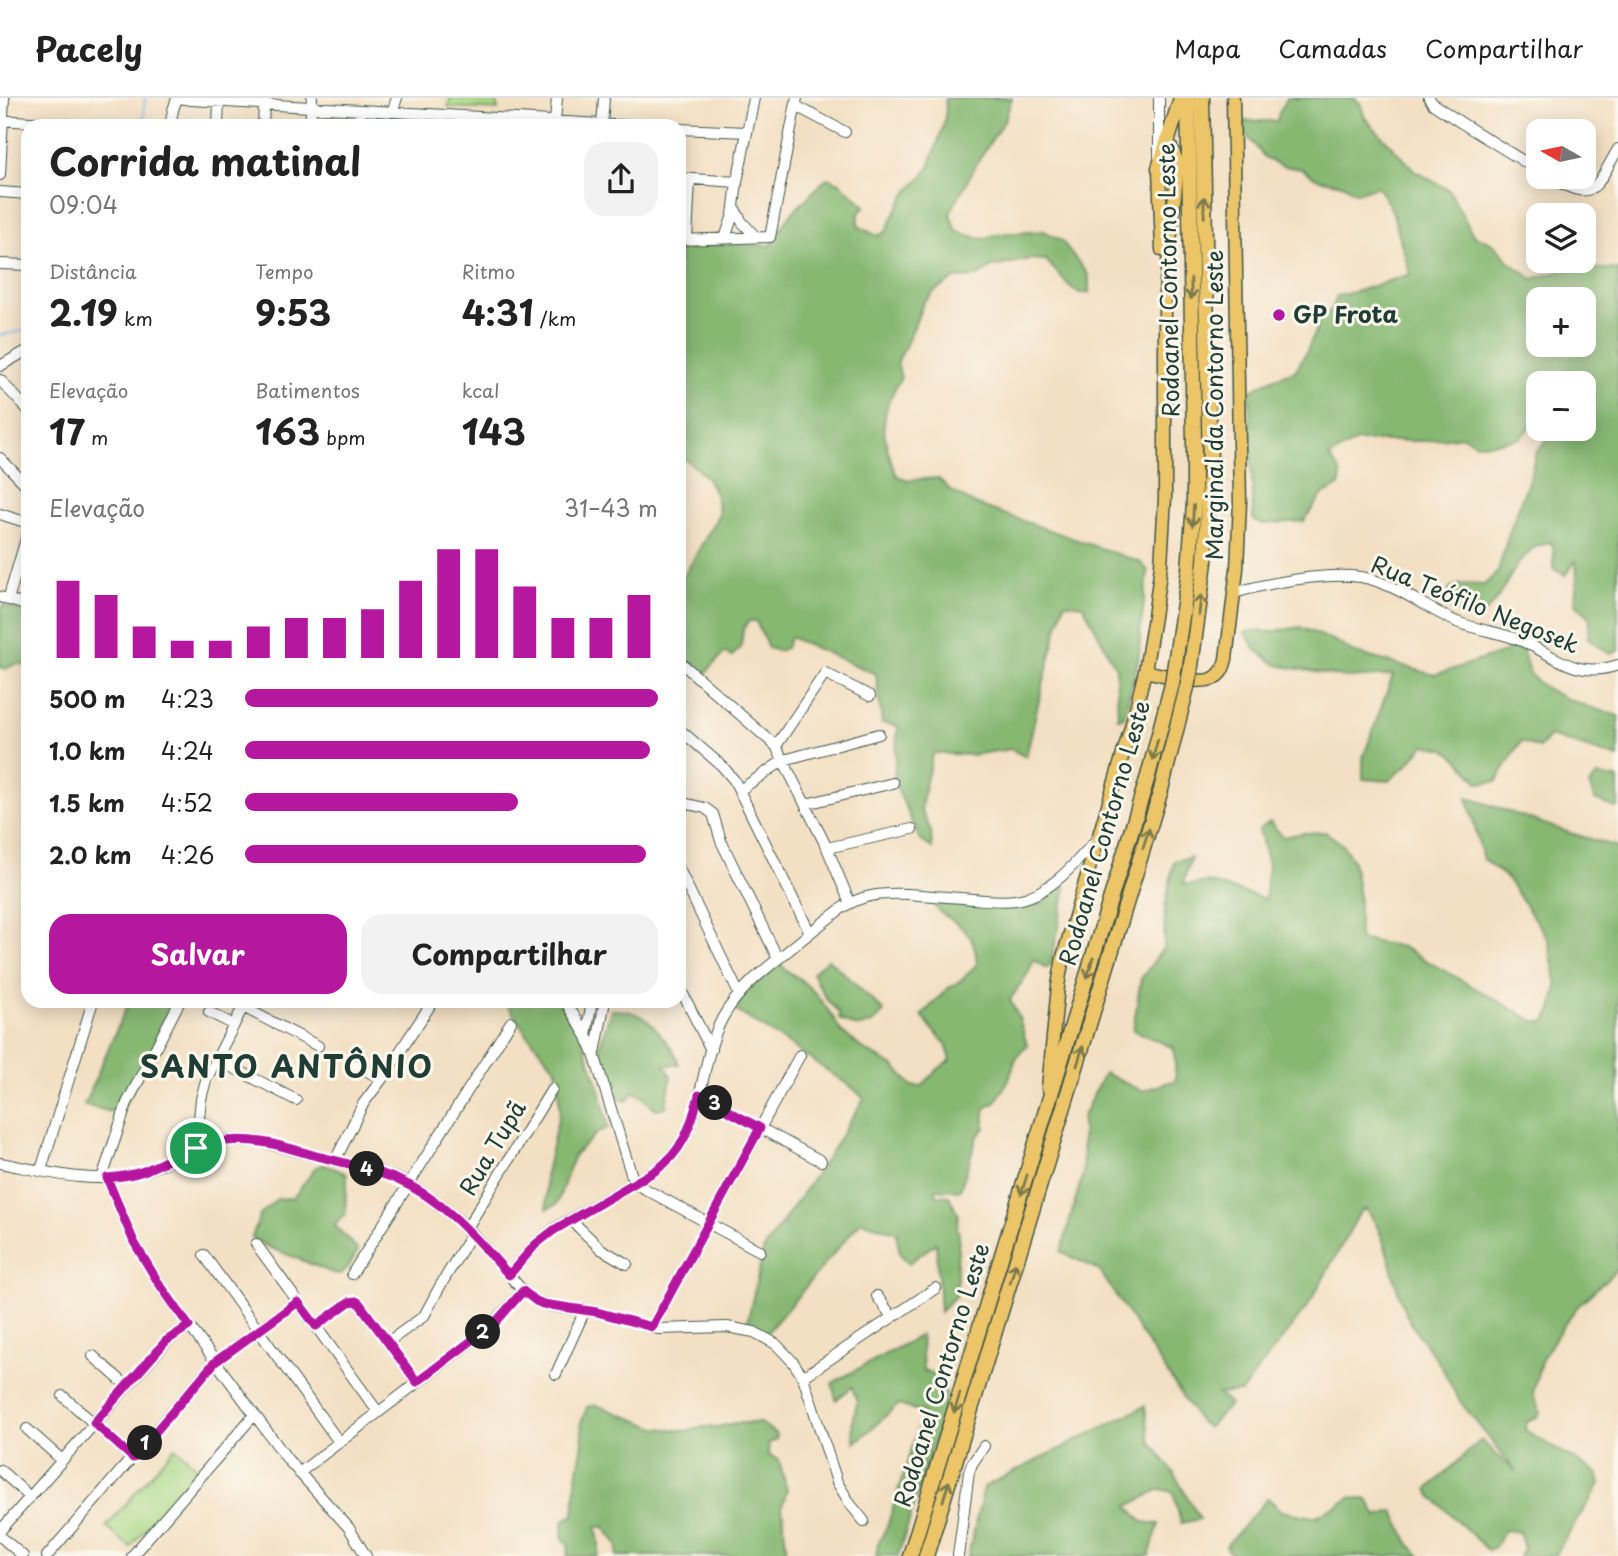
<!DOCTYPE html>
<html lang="pt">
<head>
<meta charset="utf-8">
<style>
  :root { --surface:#fff; --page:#f2f2f2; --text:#222; --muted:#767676; --line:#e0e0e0; --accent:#b5179e }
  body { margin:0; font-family:"Playpen Sans",sans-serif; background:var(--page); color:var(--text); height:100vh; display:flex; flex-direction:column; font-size:26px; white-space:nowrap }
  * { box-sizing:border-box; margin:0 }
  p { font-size:23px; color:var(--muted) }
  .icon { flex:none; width:38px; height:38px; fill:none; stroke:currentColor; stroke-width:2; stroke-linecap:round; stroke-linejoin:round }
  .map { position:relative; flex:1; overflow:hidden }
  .sheet { position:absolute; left:21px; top:21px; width:665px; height:889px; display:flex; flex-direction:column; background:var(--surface); border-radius:21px; box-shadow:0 4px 18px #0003 }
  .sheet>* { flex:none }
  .needle { width:46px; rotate:279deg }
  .tools { position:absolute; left:1526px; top:21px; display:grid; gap:14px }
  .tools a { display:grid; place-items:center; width:70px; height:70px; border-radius:14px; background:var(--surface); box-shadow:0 4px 18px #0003; font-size:35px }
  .pin { position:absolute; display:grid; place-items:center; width:60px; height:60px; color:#fff; margin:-30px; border:4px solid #fff; border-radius:50%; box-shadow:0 2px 7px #0007 }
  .km { position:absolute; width:35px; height:35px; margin:-18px; border-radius:50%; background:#222; color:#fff; font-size:19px; line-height:35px; text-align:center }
  .round { display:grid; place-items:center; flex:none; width:74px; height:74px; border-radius:21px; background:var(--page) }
  .summary { display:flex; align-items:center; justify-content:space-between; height:119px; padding:0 28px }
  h1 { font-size:38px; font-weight:700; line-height:52px }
  .metrics { display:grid; grid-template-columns:repeat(3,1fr); gap:10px; height:119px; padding:7px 28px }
  .metrics div { display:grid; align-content:center }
  .metrics b { font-size:35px; font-weight:700 }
  .metrics small { font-size:19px; font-weight:400 }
  .metrics p { font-size:19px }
  .chart { height:196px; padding:14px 28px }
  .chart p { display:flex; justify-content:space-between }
  .chart svg { width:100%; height:126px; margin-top:7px; stroke:var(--accent); stroke-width:6 }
  .button { display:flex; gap:14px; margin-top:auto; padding:14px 28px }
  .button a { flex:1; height:80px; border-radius:21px; background:var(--accent); color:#fff; font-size:28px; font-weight:700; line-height:80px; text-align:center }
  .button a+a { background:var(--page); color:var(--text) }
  ul { padding:0 28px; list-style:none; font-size:23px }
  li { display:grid; grid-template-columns:112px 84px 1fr; align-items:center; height:52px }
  li i { height:18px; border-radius:9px; background:var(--accent) }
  header { display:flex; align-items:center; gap:42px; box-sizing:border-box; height:98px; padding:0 35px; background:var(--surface); border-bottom:2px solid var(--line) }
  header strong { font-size:33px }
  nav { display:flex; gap:38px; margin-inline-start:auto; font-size:24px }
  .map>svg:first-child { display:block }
  .green { fill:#a9d785; stroke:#648a5c; stroke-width:2 }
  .forest { fill:#86b872; stroke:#527a53; stroke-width:2; fill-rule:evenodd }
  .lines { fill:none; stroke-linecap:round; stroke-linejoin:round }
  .stream { stroke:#75b5e9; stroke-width:2 }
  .minor-casing { stroke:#3f5549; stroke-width:12 }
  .major-casing { stroke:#3f5549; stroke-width:15 }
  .highway-casing { stroke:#3f5549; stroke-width:17 }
  .minor { stroke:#fff; stroke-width:10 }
  .major { stroke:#edc569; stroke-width:12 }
  .highway { stroke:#edc569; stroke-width:14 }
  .highway-bridge-casing { stroke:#3f5549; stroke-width:17; stroke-linecap:butt }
  .highway-bridge { stroke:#edc569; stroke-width:14 }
  .oneway { stroke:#7c7a4c }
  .route-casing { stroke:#fff; stroke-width:14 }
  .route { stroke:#b5179e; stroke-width:9 }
  .poi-dot { fill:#b5179e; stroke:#fbf7ec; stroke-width:2.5 }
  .labels { text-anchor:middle; stroke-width:6; stroke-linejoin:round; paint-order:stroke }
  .street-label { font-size:23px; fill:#1f3d34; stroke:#fbf7ec }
  .poi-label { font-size:23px; font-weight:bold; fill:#1f3d34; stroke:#fbf7ec; text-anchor:start }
  .district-label { font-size:30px; font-weight:bold; letter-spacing:2px; fill:#1f3d34; stroke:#fbf7ec }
</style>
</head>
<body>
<header>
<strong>Pacely</strong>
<nav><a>Mapa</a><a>Camadas</a><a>Compartilhar</a></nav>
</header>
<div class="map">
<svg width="1618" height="1458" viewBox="0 0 1618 1458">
  <rect width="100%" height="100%" fill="#fbf7ec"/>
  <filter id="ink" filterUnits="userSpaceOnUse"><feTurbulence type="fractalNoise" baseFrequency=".0143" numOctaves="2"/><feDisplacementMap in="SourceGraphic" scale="14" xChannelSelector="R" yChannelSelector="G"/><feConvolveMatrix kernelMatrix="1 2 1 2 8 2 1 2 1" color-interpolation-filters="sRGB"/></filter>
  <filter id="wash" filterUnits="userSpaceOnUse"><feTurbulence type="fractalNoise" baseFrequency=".00686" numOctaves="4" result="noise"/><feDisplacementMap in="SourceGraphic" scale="28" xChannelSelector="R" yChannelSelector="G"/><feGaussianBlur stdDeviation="1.57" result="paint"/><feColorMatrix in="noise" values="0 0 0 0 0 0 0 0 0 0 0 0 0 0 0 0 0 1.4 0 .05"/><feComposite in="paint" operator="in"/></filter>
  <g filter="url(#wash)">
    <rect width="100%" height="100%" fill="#f3dfc2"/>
    <!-- green -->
    <path class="green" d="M450 0H496L498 12 448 9Z
      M175 1349 198 1370 130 1449 106 1429Z"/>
    <!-- forest -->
    <path class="forest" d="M945 0H1012L1005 21 977 65 950 115 956 133 981 141 999 136 1044 133 1061 142 1089 178V195H1079L1068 187 1046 162 1031 161 992 169 976 179 956 180 936 192 924 203 913 231 897 265 901 280C877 317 881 339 897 378L909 382 938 380 950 392 975 406 1140 464 1148 473 1141 527 1139 558 1124 619 1118 620 1116 570 1083 507 1064 505 1037 610 1026 659 1011 651 971 657 933 655 924 691 921 712 931 733 932 750 920 742 894 683 898 628 882 625 876 576 790 539 786 550 778 553 768 550 756 523H749L743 531 741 549 731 559 725 554 704 577 679 557V487L719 416C716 383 703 375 679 356V151C709 144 740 148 771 147L790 117 827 80 840 85 865 108 859 115 858 128 877 138 886 134 895 114 906 96 928 72 943 29 946 12Z
      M1287 0H1354L1360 5 1365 20 1416 74 1449 92 1473 137 1493 146 1510 164 1533 181C1560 171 1590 169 1618 172V553L1610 556 1588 540 1590 519 1575 505 1577 479 1576 463 1565 477 1553 471 1554 454 1551 444 1535 449 1518 465 1497 501 1477 524 1466 517 1450 511 1445 500 1451 489 1462 486 1484 487 1498 474 1508 438 1530 378 1536 355 1555 331H1584V285H1538V323L1533 325 1520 340 1495 345 1476 346 1463 338 1424 343H1357L1329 359C1338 370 1344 372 1339 388L1322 397 1304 423 1261 426 1253 421 1249 294C1263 284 1278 278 1295 273L1307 253 1321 220 1332 211 1337 198 1358 193 1410 176 1392 112 1377 88 1357 95 1342 86 1318 81 1302 71 1283 68 1266 61 1243 33 1245 23H1277L1279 15ZM1538 201H1584V247H1538Z
      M4 507 28 515V568L17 565 6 571 0 569V513Z
      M1300 529 1337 544 1352 554 1435 577 1508 553 1510 548 1523 554C1525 561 1527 569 1530 575 1544 598 1594 610 1618 618V660L1550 638 1539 650 1521 643 1496 684 1479 685 1459 662 1445 651 1424 647 1407 667 1389 683 1363 681V660L1393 577 1348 580 1277 567 1257 553 1245 534 1253 533 1270 534Z
      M1597 678 1618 681V709L1614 710 1595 702 1589 687Z
      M1467 699 1570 735 1618 749V1170L1578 1208 1561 1231 1541 1263 1533 1295 1540 1315 1537 1319 1527 1324 1525 1332 1597 1375 1600 1386 1554 1458H1519L1524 1450 1519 1434 1504 1432 1495 1449 1488 1452 1431 1398 1428 1391 1481 1342 1517 1375C1499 1351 1478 1328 1460 1303 1451 1290 1446 1274 1436 1261 1426 1246 1414 1233 1406 1216 1391 1182 1390 1141 1366 1111L1360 1114 1309 1206 1241 1294 1218 1296 1230 1306 1208 1330 1199 1323 1099 1172 1061 1154 1083 1075 1082 1020 1104 975 1142 993 1176 982 1174 950 1133 932 1141 881 1164 849 1165 809 1174 763 1191 759 1183 785 1188 787 1208 784 1265 801 1268 767 1259 731 1270 724 1283 739 1303 735 1326 734 1343 747 1353 763 1359 799V841L1402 849 1534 923 1545 924 1552 912 1557 887 1548 841 1507 780 1483 761Z
      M1058 788 1066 789 1051 866 1046 870 1034 862 1028 875 1010 902 1019 920 1027 947 1016 960 1009 981 995 1005 985 1010V1030L977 1039 960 1092 935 1091 937 1097 949 1098 958 1116 957 1131 959 1135 957 1165V1196L940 1214 936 1145 909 1165 900 1156 896 1134 861 1123 766 1236 747 1225 764 1151 831 1054 864 1001 854 991 786 944 735 912 746 893 781 866 786 873 799 880 816 896 833 919 840 932 864 952 894 968 912 988H922L938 971 951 962 946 946 930 929 922 917 947 891 962 882 977 866C975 843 972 837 953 823 942 814 940 818 933 804L1002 808 1038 806Z
      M828 861 884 913C879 922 867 930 855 928 850 927 844 923 839 921V915L827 902 812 875Z
      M129 903H178L120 1016 84 1007Z
      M505 903H560L579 931 601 995 608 1030 598 1034 574 1057 557 1106 547 1111 545 1079 560 1012 558 981 556 971 526 935Z
      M611 912C639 911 650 922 666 943 672 951 677 957 679 967H665L671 978 666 1009 656 1011C646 1004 645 998 634 994L627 1003 616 999 608 985 599 950Z
      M324 1066 347 1076C347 1091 345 1104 345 1118L341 1120 335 1128 358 1152 349 1168 341 1176 333 1175 264 1147 252 1139 260 1117 277 1101 293 1100 316 1069Z
      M921 1237 923 1272 943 1280 947 1301 898 1458H876L878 1445 887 1429 923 1314 898 1307 855 1345 852 1327 857 1304 852 1289 836 1302 832 1285Z
      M596 1307 657 1330 686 1333 700 1329H717L735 1325H761L777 1337 776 1342 769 1345 768 1357 779 1362 787 1392 782 1408 787 1458H617L618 1447 604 1429H596L599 1444 598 1458H567L569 1448 562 1439 564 1422 574 1417 576 1383 583 1344 581 1325 587 1309Z
      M1145 1308 1150 1343 1173 1374 1200 1421 1181 1425 1173 1394 1160 1391 1128 1408 1143 1424 1159 1426 1149 1458H968L984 1389Z
      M1352 1399 1368 1402 1377 1418 1394 1413 1409 1446 1420 1458H1236L1228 1453 1226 1448 1268 1400 1281 1413 1314 1419 1337 1408Z"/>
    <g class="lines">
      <!-- stream -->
      <path class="stream" d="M143 28 145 0
        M0 237 28 232"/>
    </g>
  </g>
  <g filter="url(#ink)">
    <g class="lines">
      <!-- minor casing -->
      <g class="minor-casing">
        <path id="minor" d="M180 0 191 2 635 28
          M1429 0 1433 6 1460 24 1538 72
          M796 8 845 34
          M392 14 397 0
          M0 22 89 28
          M555 23 557 0
          M170 28 173 12 177 0
          M218 28 219 4
          M263 28 264 7
          M310 28 312 0
          M359 28 360 12
          M602 28 604 0
          M679 31 747 34
          M1159 59V0
          M0 77 4 0
          M1550 79C1595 106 1595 90 1618 51
          M679 80 737 84
          M0 94 28 96
          M734 109 742 124 756 139
          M725 140 733 117 737 84 754 0
          M687 141 690 81
          M679 142 770 139 797 0
          M0 166 28 167
          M0 268 28 252
          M0 282 28 312
          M0 360 28 389
          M0 416 28 425
          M1234 495C1267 485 1326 474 1361 479 1395 485 1425 510 1457 524 1479 533 1503 534 1524 544 1559 560 1577 581 1618 567
          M0 499 28 508
          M8 502 28 434
          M679 563 776 648 827 750 850 805
          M679 631 722 668 734 682 810 835
          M776 648 825 575 870 598
          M740 692 784 662 879 636
          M679 704 705 710 713 716 721 743 778 861
          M806 706 893 685
          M827 750 912 731
          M679 771 739 896
          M679 888 711 952
          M565 903 586 937 594 956 634 1085 760 1153
          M243 909 318 948
          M209 914 234 927
          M586 937 592 903
          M595 955 605 903
          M216 961 296 1002
          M354 966 382 981
          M699 997 821 1063
          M196 1050 201 1001 206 982 246 903
          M335 1063 363 1006 382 981 433 903
          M0 1065C43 1073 91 1087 134 1076 159 1070 182 1056 205 1047L228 1042 256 1043 366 1070 398 1081 420 1093 457 1121 472 1135 523 1193 536 1203 551 1208 597 1214 658 1231 727 1229 754 1234 776 1246 793 1264 803 1279 837 1384 851 1407 864 1423
          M41 1072 93 903
          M102 1080 127 1005 180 903
          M107 1080 134 1144 165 1195 288 1362 349 1430 366 1458
          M571 1122 601 1151 627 1166
          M467 1130 552 991
          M256 1146 378 1314
          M204 1157 339 1344
          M352 1176 511 924
          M509 1177 536 1146 554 1131 655 1073C707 1038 696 968 723 919 738 893 760 875 783 857 802 841 822 825 842 810 863 796 884 795 908 796 930 798 951 799 973 801 987 802 1002 804 1016 802 1049 797 1075 766 1096 742
          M877 1198 892 1219
          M316 1228 349 1204 356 1203 361 1208 417 1285
          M652 1229 800 957
          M388 1244 424 1218 439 1190 472 1135
          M93 1258 127 1288
          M556 1276 585 1212
          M803 1279 936 1190
          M63 1298 133 1360
          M27 1331 62 1362
          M0 1372 30 1399
          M299 1375 489 1230 523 1193
          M0 1433 167 1243 189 1228
          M0 1438 23 1458
          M47 1458 215 1264 298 1204
          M132 1458 254 1317
          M958 1458 969 1374 972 1366 984 1348"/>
      </g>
      <!-- major casing -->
      <g class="major-casing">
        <path id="major" d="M1162 62 1159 70 1162 152
          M1145 573C1161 576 1199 588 1214 580 1222 576 1224 569 1226 561L1237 471 1240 404 1233 0
          M1048 990 1058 888 1063 859 1131 629 1145 573 1154 519 1161 467 1165 400V194L1178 66 1173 53 1167 42"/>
      </g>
      <!-- highway casing -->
      <g class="highway-casing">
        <path id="highway" d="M1159 70 1181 0
          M1174 572 1189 472 1194 405V344L1188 0
          M1190 575 1205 464 1210 370 1202 0
          M910 1458 1148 678 1172 586
          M926 1458 1161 692 1187 589"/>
      </g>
      <!-- minor -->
      <use href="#minor" class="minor"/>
      <!-- major -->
      <use href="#major" class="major"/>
      <!-- highway -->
      <use href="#highway" class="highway"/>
      <!-- highway-bridge casing -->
      <g class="highway-bridge-casing">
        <path id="highway-bridge" d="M1172 586 1174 572
          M1187 589 1190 575"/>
      </g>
      <!-- highway-bridge -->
      <use href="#highway-bridge" class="highway-bridge"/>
    </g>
    <!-- one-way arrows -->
    <defs><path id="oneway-shaft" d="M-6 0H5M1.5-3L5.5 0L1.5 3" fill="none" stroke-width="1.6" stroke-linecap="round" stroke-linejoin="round" transform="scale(1.75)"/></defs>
    <g class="oneway">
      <use href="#oneway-shaft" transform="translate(1204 109) rotate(-91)"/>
      <use href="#oneway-shaft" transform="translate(1191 191) rotate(89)"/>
      <use href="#oneway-shaft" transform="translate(1193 418) rotate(93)"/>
      <use href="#oneway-shaft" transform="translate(1200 507) rotate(-83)"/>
      <use href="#oneway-shaft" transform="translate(1155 652) rotate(105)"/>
      <use href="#oneway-shaft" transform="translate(1146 740) rotate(-73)"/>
      <use href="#oneway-shaft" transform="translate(1090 870) rotate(107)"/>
      <use href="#oneway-shaft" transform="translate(1080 958) rotate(-73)"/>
      <use href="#oneway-shaft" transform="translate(1024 1087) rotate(107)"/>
      <use href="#oneway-shaft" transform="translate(1013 1175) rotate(-73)"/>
      <use href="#oneway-shaft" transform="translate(957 1305) rotate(107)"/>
      <use href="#oneway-shaft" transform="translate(946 1393) rotate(-73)"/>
    </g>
  </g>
  <g class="lines" filter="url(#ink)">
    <!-- route casing -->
    <g class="route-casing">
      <path id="route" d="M699 997 760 1030 652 1229 597 1214 543 1206 536 1203 523 1193 495 1225 417 1284 359 1205 356 1203 349 1204 316 1228 298 1204 215 1264 133 1360 94 1325 166 1243 189 1228 158 1184 134 1144 107 1080C119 1079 132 1077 144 1073 168 1063 192 1048 219 1044 252 1038 282 1048 313 1057 341 1064 369 1070 396 1081 443 1101 476 1140 509 1177L536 1146 554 1132 655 1073C683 1054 691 1028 699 997Z"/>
    </g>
    <!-- route -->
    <use href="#route" class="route"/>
  </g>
  <!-- markers -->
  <circle class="poi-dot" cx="1279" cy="217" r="7"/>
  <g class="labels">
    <!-- street labels -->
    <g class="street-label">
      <text transform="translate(1169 182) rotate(-91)" y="8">Rodoanel Contorno Leste</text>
      <text transform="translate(1215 307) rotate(-90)" y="8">Marginal da Contorno Leste</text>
      <text transform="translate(1475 507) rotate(22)" y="8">Rua Teófilo Negosek</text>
      <text transform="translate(1105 735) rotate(-74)" y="8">Rodoanel Contorno Leste</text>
      <text transform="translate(493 1050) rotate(-59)" y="8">Rua Tupã</text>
      <text transform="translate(942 1277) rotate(-73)" y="8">Rodoanel Contorno Leste</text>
    </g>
    <!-- poi labels -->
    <g class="poi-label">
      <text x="1293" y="225">GP Frota</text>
    </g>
    <!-- district labels -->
    <g class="district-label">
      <text x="287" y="980">SANTO ANTÔNIO</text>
    </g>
  </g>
</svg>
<div class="tools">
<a><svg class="needle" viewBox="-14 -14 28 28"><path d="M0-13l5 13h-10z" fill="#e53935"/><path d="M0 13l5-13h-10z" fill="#767676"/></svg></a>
<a><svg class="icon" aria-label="layers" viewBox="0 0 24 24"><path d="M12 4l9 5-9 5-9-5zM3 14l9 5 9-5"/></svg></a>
<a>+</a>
<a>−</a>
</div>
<div class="pin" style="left:196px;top:1050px;background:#1e9e55"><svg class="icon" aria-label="arrive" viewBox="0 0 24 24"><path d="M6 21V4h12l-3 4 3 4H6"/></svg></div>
<b class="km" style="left:145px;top:1345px">1</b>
<b class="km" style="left:483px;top:1234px">2</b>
<b class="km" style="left:715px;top:1005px">3</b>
<b class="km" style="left:367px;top:1071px">4</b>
<section class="sheet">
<div class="summary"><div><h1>Corrida matinal</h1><p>09:04</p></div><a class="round"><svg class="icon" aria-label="share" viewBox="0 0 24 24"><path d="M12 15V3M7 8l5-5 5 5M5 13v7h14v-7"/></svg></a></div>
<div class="metrics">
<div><p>Distância</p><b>2.19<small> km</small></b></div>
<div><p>Tempo</p><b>9:53</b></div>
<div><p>Ritmo</p><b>4:31<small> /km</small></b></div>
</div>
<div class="metrics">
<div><p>Elevação</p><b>17<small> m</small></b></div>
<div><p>Batimentos</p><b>163<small> bpm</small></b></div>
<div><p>kcal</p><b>143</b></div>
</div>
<div class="chart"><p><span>Elevação</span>31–43 m</p>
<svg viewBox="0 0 160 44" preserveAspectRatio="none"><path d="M5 44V17M15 44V22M25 44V33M35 44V38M45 44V38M55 44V33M65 44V30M75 44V30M85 44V27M95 44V17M105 44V6M115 44V6M125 44V19M135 44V30M145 44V30M155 44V22"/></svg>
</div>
<ul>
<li><b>500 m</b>4:23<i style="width:100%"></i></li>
<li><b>1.0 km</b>4:24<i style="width:98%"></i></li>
<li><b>1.5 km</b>4:52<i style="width:66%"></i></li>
<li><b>2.0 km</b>4:26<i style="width:97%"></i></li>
</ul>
<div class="button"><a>Salvar</a><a>Compartilhar</a></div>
</section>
</div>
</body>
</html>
